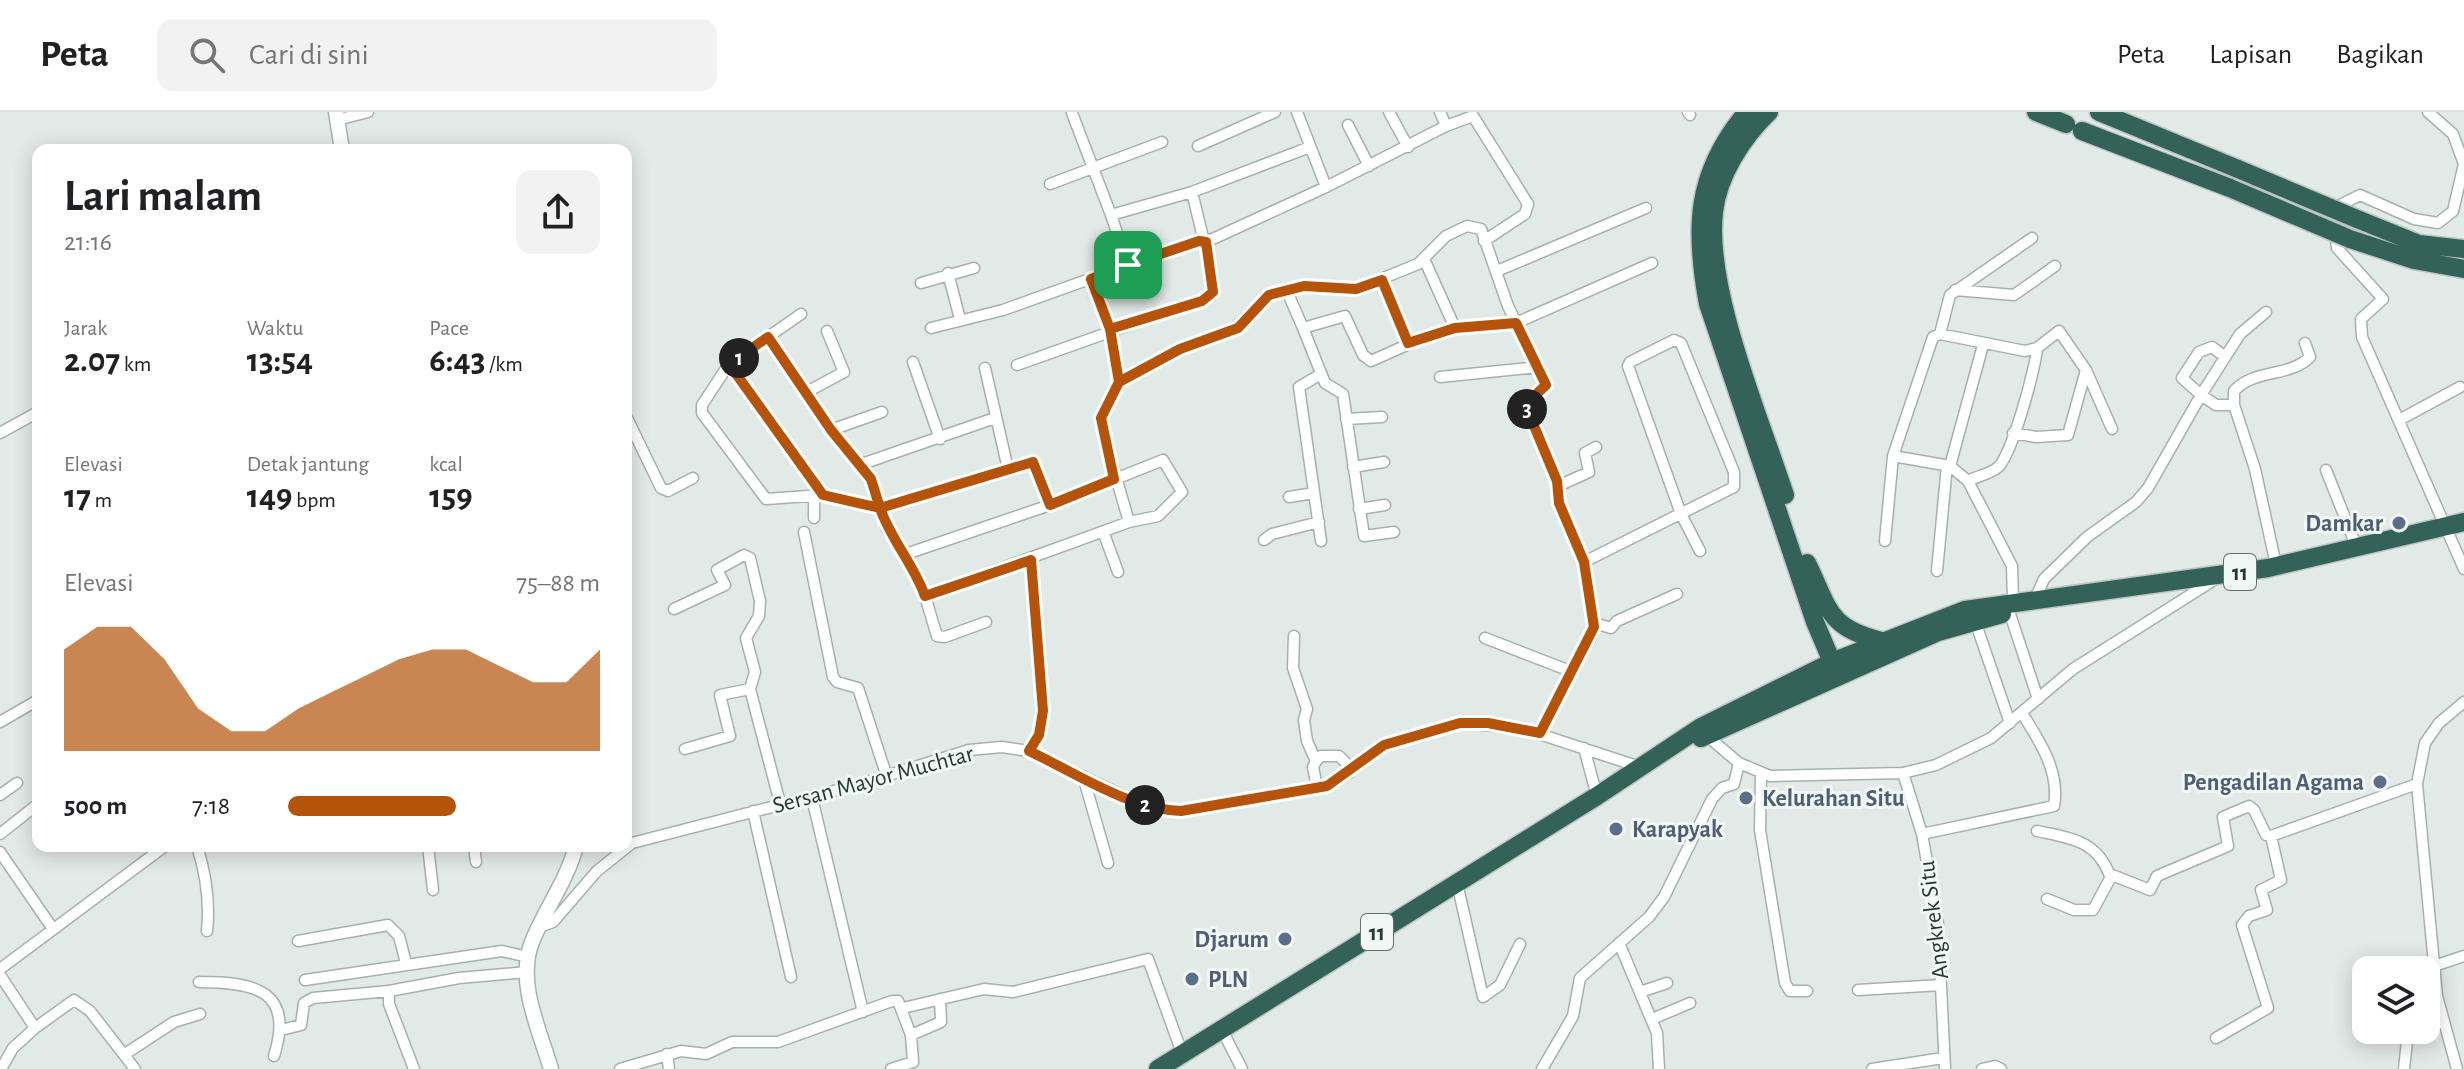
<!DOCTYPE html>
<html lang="id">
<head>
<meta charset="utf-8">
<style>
  :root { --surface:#fff; --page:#f2f2f2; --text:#202124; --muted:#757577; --line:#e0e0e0; --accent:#b45309 }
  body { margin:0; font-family:"Alegreya Sans",sans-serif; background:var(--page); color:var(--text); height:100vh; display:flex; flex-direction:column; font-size:30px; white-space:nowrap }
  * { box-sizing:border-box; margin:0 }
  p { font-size:26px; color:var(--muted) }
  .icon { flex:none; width:44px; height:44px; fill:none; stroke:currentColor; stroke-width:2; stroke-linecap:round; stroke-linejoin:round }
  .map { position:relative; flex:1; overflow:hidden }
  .drawer { position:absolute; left:32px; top:32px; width:600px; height:708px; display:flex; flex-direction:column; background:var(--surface); border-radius:16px; box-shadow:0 4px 20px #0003 }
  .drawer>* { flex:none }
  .buttons { position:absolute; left:2352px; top:844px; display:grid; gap:16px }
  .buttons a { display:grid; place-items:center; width:88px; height:88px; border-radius:16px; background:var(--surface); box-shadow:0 4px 20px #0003; font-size:40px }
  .pin { position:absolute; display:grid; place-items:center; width:68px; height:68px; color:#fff; margin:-34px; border-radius:16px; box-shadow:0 4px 12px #0006 }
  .km { position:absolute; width:40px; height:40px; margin:-20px; border-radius:50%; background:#222; color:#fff; font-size:22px; line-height:40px; text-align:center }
  .round { display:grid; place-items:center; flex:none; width:84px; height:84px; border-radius:16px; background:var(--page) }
  .head { display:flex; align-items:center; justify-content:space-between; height:136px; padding:0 32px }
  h1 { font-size:44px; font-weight:700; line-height:60px }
  .metrics { display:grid; grid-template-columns:repeat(3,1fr); gap:12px; height:136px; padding:8px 32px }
  .metrics div { display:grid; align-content:center }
  .metrics b { font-size:34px; font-weight:700 }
  .metrics small { font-size:22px; font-weight:400 }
  .metrics p { font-size:22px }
  .chart { height:224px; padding:16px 32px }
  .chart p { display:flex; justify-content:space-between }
  .chart svg { width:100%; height:144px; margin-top:8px; fill:var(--accent); opacity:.7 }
  ul { padding:0 32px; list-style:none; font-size:26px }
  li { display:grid; grid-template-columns:128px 96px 1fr; align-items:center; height:60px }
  li i { height:20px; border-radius:10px; background:var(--accent) }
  header { display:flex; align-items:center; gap:48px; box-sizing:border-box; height:112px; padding:0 40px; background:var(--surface); border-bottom:2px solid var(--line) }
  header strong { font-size:38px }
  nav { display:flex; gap:44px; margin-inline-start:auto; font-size:28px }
  .search { width:560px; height:72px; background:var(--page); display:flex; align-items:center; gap:20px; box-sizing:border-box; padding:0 28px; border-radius:16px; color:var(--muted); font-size:30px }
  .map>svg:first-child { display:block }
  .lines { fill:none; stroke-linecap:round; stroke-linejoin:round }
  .street-casing { stroke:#a5b1ae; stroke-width:13 }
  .secondary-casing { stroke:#a2b5ae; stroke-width:17 }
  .highway-casing { stroke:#bdc4c2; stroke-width:21 }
  .street { stroke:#fff; stroke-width:10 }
  .secondary { stroke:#fff; stroke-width:14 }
  .highway { stroke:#336259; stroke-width:18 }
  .highway-bridge-casing { stroke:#bdc4c2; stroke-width:21; stroke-linecap:butt }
  .highway-bridge { stroke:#336259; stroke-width:18 }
  .route-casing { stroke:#fff; stroke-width:16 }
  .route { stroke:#b45309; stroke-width:10 }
  .service-dot { fill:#5c6f8a; stroke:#f2f7f5; stroke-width:3 }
  .labels { text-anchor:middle; stroke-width:6; stroke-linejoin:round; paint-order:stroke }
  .shield { fill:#f2f7f5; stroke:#62726e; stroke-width:2 }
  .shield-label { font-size:22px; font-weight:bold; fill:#243934 }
  .service-label { font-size:24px; font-weight:bold; fill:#4e5e75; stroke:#f2f7f5; text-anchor:end }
  .street-label { font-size:24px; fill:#243934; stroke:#f2f7f5 }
</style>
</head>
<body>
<header>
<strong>Peta</strong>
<div class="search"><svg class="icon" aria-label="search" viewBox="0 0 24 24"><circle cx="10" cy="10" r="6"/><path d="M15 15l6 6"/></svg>Cari di sini</div>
<nav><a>Peta</a><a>Lapisan</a><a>Bagikan</a></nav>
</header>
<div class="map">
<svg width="2464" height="957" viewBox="0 0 2464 957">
  <rect width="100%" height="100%" fill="#e2eae7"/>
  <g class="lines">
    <!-- street casing -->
    <g class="street-casing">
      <path id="street" d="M1297 0 1326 75 1446 14 1473 4 1528 92 1525 102 1484 129
        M1389 0 1408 35
        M1440 0 1446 14
        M1688 0 1690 3
        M2428 0 2453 22 2464 52
        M1072 1 1111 103
        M337 8 368 0
        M1348 13 1369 54
        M1198 34 1275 0
        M1050 72 1162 30
        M2337 102 2340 93 2360 83 2414 107 2438 111 2453 99 2464 52
        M2335 117 2337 136 2383 187 2361 207 2362 225 2464 457
        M1424 147 1455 216
        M1128 153 1111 103 1192 80 1310 35
        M1497 159 1646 96
        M948 161 960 207
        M1091 167C1099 189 1124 250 1117 272 1112 287 1101 296 1101 313L1129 410
        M1382 168 1408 231
        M921 171 974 156
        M1286 177 1303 216 1345 204 1363 243 1371 249 1427 224 1455 216 1516 211 1652 151
        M1955 178 2014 183 2055 154
        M931 216 1003 198 1168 139 1199 129 1206 130 1326 75
        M1303 216 1325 271 1343 282 1364 424 1394 420
        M1940 222 2025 239 2037 236 2059 219 2086 258 2112 317
        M768 225 801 202
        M2224 244 2212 235 2199 240 2182 266 2201 283 2240 222 2266 200
        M913 250 940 327
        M729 252 823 383 880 396 1033 350 1050 393 1163 348 1182 380 1158 404 1129 410 925 484 906 442 887 417 871 367 831 318 768 225 729 252 702 293V301L766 387 823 383
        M1017 253 1211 184 1212 163 1192 80
        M985 256 1008 357
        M1321 262 1299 275 1321 429
        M1440 265 1538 255
        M1119 270 1180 237 1232 219 1269 183 1304 174 1356 177 1418 152 1446 124 1467 114 1481 117 1508 194 1546 273 1528 290 1527 297 1557 369 1559 391 1584 450 1594 511 1592 523 1540 621
        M805 281 844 260 827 219
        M626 304 661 376 668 379 693 366
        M1346 307 1382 305
        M2401 307 2460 275
        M831 318 882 300
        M0 321 38 300
        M2013 321 2036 325 2068 323 2086 258
        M859 353 995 306
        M1950 354 1983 233
        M1353 355 1384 350
        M2326 358 2357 436
        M1968 369C1977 364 1990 362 1997 356 2011 347 2036 255 2037 236
        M1558 374 1589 360 1585 341 1596 335
        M814 384V406
        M1289 385 1314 381
        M1359 397 1385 393
        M804 420 833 565 837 570 858 576 887 665
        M1104 422 1118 460
        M1264 428 1272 422 1319 410
        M1885 429 1893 344
        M906 442 1050 393
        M1584 450 1734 375V360L1681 231 1674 228 1630 250 1628 254 1681 402 1700 439
        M2276 453 2255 357 2234 293V279C2253 257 2291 265 2310 245L2305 231
        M1937 459 1947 353
        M925 484 937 524 945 525 986 510
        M2035 487 2044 467 2087 425 2136 390 2148 376 2201 283 2216 293H2234
        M2013 489 2012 454 1968 369 1950 354 1893 344 1933 225 1940 222 1950 183 2032 126
        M674 497 725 473 717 458 744 443 750 446 760 489 759 504 746 526 755 560 750 577 780 691
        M2009 499 2038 587
        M1975 509 2010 611
        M1594 511 1611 516 1617 509 1677 482
        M1294 524 1293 556 1307 597 1304 608 1307 629 1316 649 1313 655 1317 675
        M1485 526 1570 559
        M0 610 38 588
        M1706 623 1739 651 1770 664 1903 661 1936 653 1991 626 2073 557 2214 468
        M1584 636 1597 684
        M685 637 730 624 720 583 750 577
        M1029 639 1039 623 1043 599 1031 448
        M1316 649 1321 644H1339L1347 652 1349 661
        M1761 661 1760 718 1785 871 1790 879H1807
        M1903 661 1922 722 1938 812 1945 957
        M1083 664 1108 751
        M0 683 17 671
        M812 686 863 900
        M753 699 791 865
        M2037 719C2070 726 2097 728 2110 764
        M0 722 38 692
        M1922 722 2054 694C2060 659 2040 630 2022 601
        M197 734C206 762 210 790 207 819
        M428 734 433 778
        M474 734 476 750
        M0 740 53 817
        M1457 771 1483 885 1500 873 1520 832
        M2047 787 2074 798H2093L2112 763 2150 778 2157 764 2228 734 2223 705 2249 694 2254 698 2266 723 2271 724 2417 672
        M539 815 553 810 597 759 632 731 857 673 969 638 1002 635 1029 639 1143 693 1181 699 1327 674 1384 633 1460 611 1521 616 1640 655
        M298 829 388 813 399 824 406 851
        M1619 831 1657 921 1659 957
        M2434 854 2464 844
        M0 857 165 734
        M0 863 35 916 13 936 1 957
        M305 868 502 839 528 845
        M199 870C254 870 295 878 274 944
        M1858 878 1941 873
        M1643 879 1667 871
        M903 896 984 877 1013 880 1148 847 1182 941
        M1652 907 1690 891
        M35 916 74 888 90 899 135 957
        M1221 916 1242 957
        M2426 916 2444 909
        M281 918 301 913 304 891 313 886 389 879
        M2216 926 2268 896 2242 813 2249 804 2267 798 2261 778 2281 768 2271 724
        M125 942 174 910 200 902
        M667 942 669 957
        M414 957 389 892V879L459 866 527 860
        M620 957 681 939 706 942 732 930H778L892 889H898L911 923
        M891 957 913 950 911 923 941 910 940 887
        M1542 957 1573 904 1580 866 1649 805 1664 785 1712 687 1722 676 1734 672 1739 651
        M1872 957 1943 946
        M1982 957 1995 954 2001 957
        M2404 957 2407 929 2421 918
        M2457 957 2437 884 2417 672 2425 631 2439 611 2464 590"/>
    </g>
    <!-- secondary casing -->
    <g class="secondary-casing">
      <path id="secondary" d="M336 0 342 38
        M551 957C540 919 516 870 532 830 545 797 567 769 576 734"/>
    </g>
    <!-- highway casing -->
    <g class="highway-casing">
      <path id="highway" d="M1747 0C1695 61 1694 117 1708 192L1815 510 1838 564
        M1769 0C1743 25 1718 63 1714 100 1705 178 1760 306 1785 383
        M2036 0 2066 12
        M2099 0 2238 57
        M2082 19 2230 76
        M2357 107 2419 132 2464 137
        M2350 127 2414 148 2464 157
        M1807 451C1830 498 1827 515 1881 529
        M1701 626 1938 520 2002 502
        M1158 957 1597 684 1701 615 1832 550 1965 498 2268 456 2464 410"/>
    </g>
    <!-- street -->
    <use href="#street" class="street"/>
    <!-- secondary -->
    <use href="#secondary" class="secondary"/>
    <!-- highway -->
    <use href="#highway" class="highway"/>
    <!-- highway-bridge casing -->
    <g class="highway-bridge-casing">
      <path id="highway-bridge" d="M2238 57 2357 107
        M2230 76 2350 127"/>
    </g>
    <!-- highway-bridge -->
    <use href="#highway-bridge" class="highway-bridge"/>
  </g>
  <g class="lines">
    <!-- route casing -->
    <g class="route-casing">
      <path id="route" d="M1128 153 1091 167 1110 217 1119 270 1101 306 1114 367 1050 393 1033 350 880 396 871 367 831 318 768 225 729 252 823 383 880 396C891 428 913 451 925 484L1031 448 1043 599 1039 623 1029 639C1076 661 1128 697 1181 699L1327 674 1384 633 1460 611H1488L1540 621 1594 515 1584 450 1559 391 1557 369 1527 297 1528 290 1546 273 1516 211 1455 216 1408 231 1382 168 1356 177 1304 174 1269 183 1238 216 1180 237 1119 270 1110 217 1202 189 1213 180 1206 130 1199 129 1128 153"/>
    </g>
    <!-- route -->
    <use href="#route" class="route"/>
  </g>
  <!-- markers -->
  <g class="service-dot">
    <circle cx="2399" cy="411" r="8"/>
    <circle cx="2380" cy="670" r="8"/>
    <circle cx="1746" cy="686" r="8"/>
    <circle cx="1616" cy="717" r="8"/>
    <circle cx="1285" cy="827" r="8"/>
    <circle cx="1192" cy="867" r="8"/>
  </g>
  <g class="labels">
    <!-- shield labels -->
    <g class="shield">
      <rect x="2224" y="442" width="32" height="36" rx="6"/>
      <rect x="1361" y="802" width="32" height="36" rx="6"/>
    </g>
    <g class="shield-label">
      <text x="2240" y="468">11</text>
      <text x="1377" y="828">11</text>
    </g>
    <!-- service labels -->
    <g class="service-label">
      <text x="2383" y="419">Damkar</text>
      <text x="2364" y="678">Pengadilan Agama</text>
      <text x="1762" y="694" text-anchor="start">Kelurahan Situ</text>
      <text x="1632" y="725" text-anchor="start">Karapyak</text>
      <text x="1269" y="835">Djarum</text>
      <text x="1208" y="875" text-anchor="start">PLN</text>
    </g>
    <!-- street labels -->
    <g class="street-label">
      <text transform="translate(873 667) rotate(-15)" y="8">Sersan Mayor Muchtar</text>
      <text transform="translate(1933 808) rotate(-97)" y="8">Angkrek Situ</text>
    </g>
  </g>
</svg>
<div class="buttons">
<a><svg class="icon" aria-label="layers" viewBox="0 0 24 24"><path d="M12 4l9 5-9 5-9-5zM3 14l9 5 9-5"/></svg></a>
</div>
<div class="pin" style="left:1128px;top:153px;background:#1e9e55"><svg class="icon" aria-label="arrive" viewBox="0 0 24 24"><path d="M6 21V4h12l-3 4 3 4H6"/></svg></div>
<b class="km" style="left:739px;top:246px">1</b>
<b class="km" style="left:1145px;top:693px">2</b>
<b class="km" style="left:1527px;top:297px">3</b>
<section class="drawer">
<div class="head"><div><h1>Lari malam</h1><p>21:16</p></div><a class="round"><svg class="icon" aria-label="share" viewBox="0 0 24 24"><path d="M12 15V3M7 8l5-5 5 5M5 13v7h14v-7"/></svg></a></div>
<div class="metrics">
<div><p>Jarak</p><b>2.07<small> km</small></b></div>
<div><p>Waktu</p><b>13:54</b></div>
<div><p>Pace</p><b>6:43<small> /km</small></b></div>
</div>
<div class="metrics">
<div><p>Elevasi</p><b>17<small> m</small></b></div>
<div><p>Detak jantung</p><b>149<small> bpm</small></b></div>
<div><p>kcal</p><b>159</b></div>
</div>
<div class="chart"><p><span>Elevasi</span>75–88 m</p>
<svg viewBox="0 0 160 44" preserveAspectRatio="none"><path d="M0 44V13L10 6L20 6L30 16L40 31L50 38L60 38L70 31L80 26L90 21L100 16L110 13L120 13L130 18L140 23L150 23L160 13V44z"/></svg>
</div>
<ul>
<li><b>500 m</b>7:18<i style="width:54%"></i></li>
</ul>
</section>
</div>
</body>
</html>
